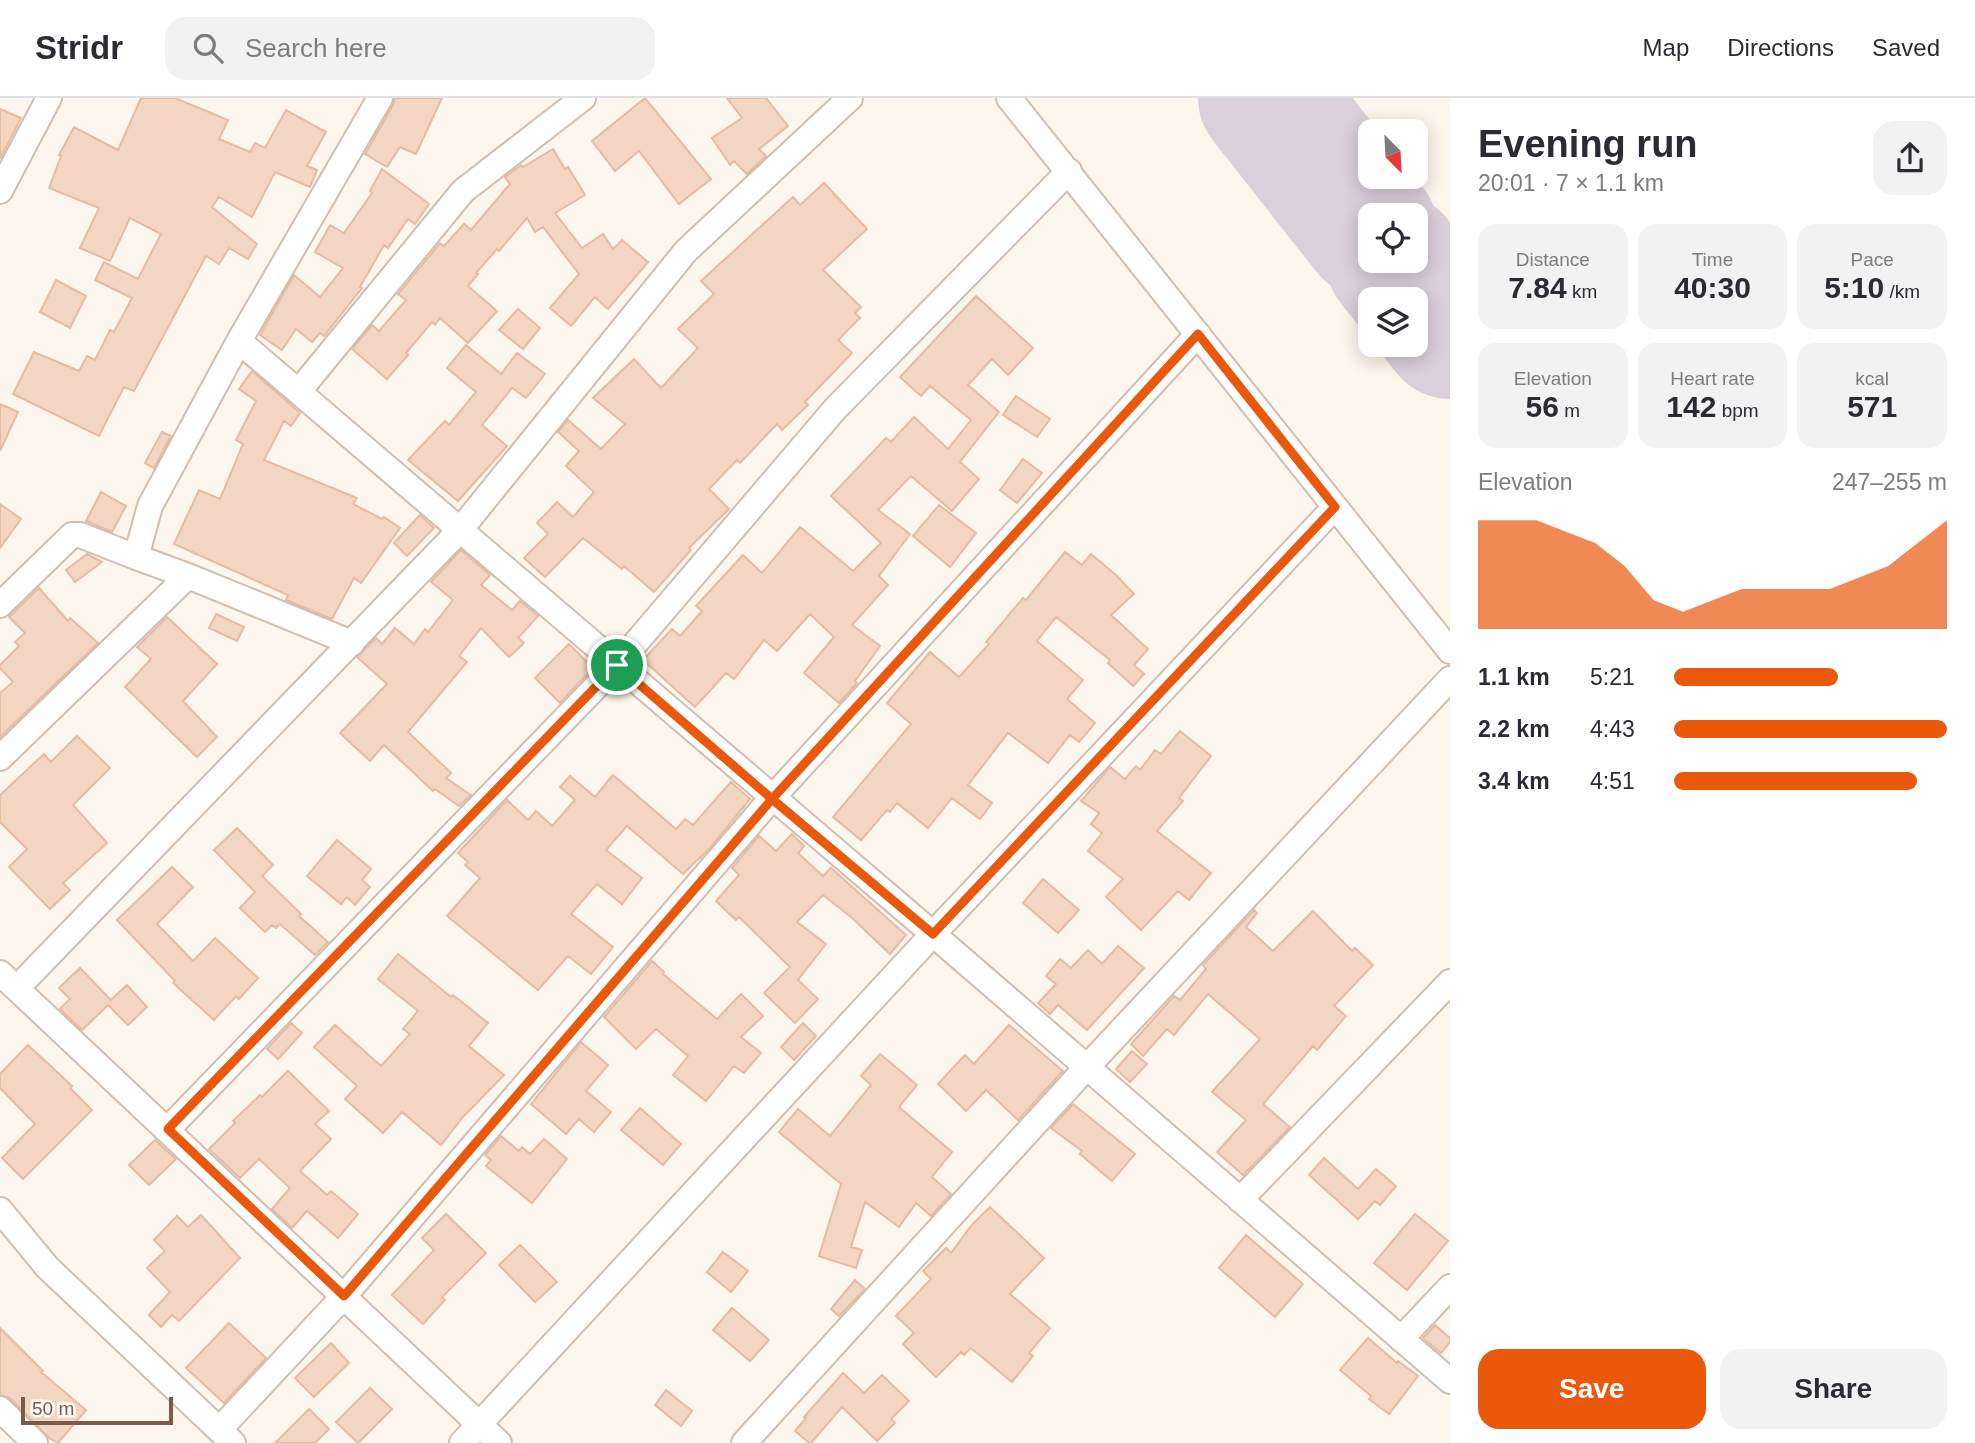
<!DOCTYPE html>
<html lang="en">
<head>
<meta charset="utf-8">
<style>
  :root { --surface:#fff; --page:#f2f2f3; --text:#2b2b33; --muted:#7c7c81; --line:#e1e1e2; --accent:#ea580c }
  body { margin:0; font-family:Helvetica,sans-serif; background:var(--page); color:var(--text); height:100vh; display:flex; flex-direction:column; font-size:26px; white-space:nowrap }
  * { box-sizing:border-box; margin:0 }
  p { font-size:23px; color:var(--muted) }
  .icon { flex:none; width:38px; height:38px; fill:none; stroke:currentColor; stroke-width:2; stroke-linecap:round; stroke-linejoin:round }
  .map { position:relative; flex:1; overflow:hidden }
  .details { display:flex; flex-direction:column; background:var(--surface); width:525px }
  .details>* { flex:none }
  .needle { width:46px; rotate:156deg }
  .buttons { position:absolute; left:1358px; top:21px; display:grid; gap:14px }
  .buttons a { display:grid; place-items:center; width:70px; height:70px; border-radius:14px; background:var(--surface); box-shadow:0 4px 18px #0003; font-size:35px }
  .scale { position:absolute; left:21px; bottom:18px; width:152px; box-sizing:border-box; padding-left:7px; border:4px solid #7a5c4d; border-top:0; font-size:19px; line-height:24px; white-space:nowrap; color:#7a5c4d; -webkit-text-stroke:5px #fffaf3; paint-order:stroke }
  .pin { position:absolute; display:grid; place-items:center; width:60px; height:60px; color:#fff; margin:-30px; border:4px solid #fff; border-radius:50%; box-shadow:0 2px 7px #0007 }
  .round { display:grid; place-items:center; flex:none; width:74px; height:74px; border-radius:21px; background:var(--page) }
  .summary { display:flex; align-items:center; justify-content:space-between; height:119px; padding:0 28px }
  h1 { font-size:38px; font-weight:700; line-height:52px }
  .stats { display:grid; grid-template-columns:repeat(3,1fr); gap:10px; height:119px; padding:7px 28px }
  .stats div { display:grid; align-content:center; border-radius:18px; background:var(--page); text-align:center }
  .stats b { font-size:30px; font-weight:700 }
  .stats small { font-size:19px; font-weight:400 }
  .stats p { font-size:19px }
  .chart { height:196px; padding:14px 28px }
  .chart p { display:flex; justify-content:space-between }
  .chart svg { width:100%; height:126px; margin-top:7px; fill:var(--accent); opacity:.7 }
  .button { display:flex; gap:14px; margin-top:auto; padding:14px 28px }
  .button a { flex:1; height:80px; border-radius:21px; background:var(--accent); color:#fff; font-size:28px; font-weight:700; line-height:80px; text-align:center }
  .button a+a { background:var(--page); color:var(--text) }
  ul { padding:0 28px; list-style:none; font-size:23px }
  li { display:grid; grid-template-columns:112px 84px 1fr; align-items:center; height:52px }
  li i { height:18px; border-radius:9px; background:var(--accent) }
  header { display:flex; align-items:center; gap:42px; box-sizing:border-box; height:98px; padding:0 35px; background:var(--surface); border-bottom:2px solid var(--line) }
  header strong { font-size:33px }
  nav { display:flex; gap:38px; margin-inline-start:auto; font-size:24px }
  .search { width:490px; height:63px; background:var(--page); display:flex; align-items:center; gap:18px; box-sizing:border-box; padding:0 24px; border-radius:21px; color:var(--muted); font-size:26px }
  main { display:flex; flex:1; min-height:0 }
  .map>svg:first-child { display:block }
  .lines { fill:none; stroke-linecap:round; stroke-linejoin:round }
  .runway { stroke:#dbcfda; stroke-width:136 }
  .building { fill:#f3d5c3; stroke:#e6bba3; stroke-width:2 }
  .minor-casing { stroke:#d1beb0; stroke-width:28 }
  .minor { stroke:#fff; stroke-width:24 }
  .route-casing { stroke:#fff; stroke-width:14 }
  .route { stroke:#ea580c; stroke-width:9 }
</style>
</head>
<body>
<header>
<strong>Stridr</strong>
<div class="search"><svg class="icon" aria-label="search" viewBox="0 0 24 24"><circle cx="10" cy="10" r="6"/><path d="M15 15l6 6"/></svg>Search here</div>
<nav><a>Map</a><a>Directions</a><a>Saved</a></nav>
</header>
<main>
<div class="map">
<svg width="1450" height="1345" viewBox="0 0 1450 1345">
  <rect width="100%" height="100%" fill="#fdf6ec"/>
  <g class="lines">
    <!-- runway -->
    <path class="runway" d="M1266 0 1370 132
      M1394 163 1450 233"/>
  </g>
  <!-- building -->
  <path class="building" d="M141 0H175L228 22 219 41 250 54 255 45 265 50 286 12 326 34 307 68 317 72 310 89 275 74 252 119 219 99 212 109 257 146 248 161 229 150 219 166 206 158 134 293 124 289 99 338 13 296 34 254 79 273 87 258 95 262 110 232 114 234 132 200 95 182 104 164 138 181 161 136 130 120 110 163 80 150 99 110 49 90 61 58 59 57 74 29 118 52Z
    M395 0H442L416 56 400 49 387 69 365 56 393 7Z
    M645 0 711 81 679 106 639 53 615 73 592 43Z
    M727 0H766L788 28 759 51 766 58 747 76 734 63 730 67 712 40 742 20Z
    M0 11 21 20 0 61Z
    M553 51 565 71 568 69 585 97 555 115 582 150 603 136 613 151 622 142 648 164 608 211 595 199 571 228 550 210 579 176 543 129 535 134 527 120 499 153 497 151 476 175 478 176 468 188 497 213 468 245 440 220 435 227 432 224 406 255 408 257 387 281 352 251 372 227 379 233 406 202 398 196 440 145 444 148 464 126 471 132 510 86 505 79 521 67 523 69Z
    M382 71 429 106 415 126 408 121 388 150 384 147 360 189 362 190 324 238 320 235 312 244 296 231 282 252 260 237 294 177 320 199 343 170 315 154 330 127 344 135 372 95 370 93Z
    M824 85 867 131 823 172 861 209 855 215 860 220 838 242 852 255 805 304 808 307 782 332 777 326 740 365 737 362 709 391 729 411 689 450 691 452 654 494 624 468 622 471 583 440 545 479 524 460 548 436 537 425 557 404 573 419 594 394 566 368 579 353 558 334 568 322 601 351 625 326 593 300 634 261 661 290 698 250 678 231 714 196 701 183 793 99 800 107Z
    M56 182 86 198 70 230 40 214Z
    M976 198 1033 250 1008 277 992 261 968 287 999 314 960 364 979 381 952 413 911 378 878 412 910 436 879 478 888 487 852 527 880 548 855 583 857 585 839 605 804 575 834 539 810 516 777 553 764 542 734 581 726 575 695 609 643 562 672 531 680 538 702 513 696 508 743 457 762 475 800 429 853 473 881 445 831 398 886 340 891 344 914 319 948 351 971 322 930 288 921 298 900 279Z
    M518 211 540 230 523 251 499 232Z
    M466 247 501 276 517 255 545 276 526 300 512 290 482 327 507 348 458 403 408 362 445 323 449 327 476 294 447 270Z
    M252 273 300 315 291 328 284 323 264 362 357 400 353 406 382 421 384 419 400 430 361 485 354 480 332 521 286 502 288 497 174 446 199 392 220 401 243 346 236 342 256 303 239 291Z
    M1016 298 1050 321 1037 339 1003 317Z
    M0 306 18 314 0 353Z
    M162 334 171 338 154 370 145 365Z
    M1023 361 1042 375 1017 405 1000 392Z
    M101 394 126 408 112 434 86 423Z
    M0 406 21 421 0 450Z
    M939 407 976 435 950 469 913 438Z
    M420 417 434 430 407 458 394 445Z
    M461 452 490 477 481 487 512 512 520 503 538 518 518 540 524 545 509 559 481 530 459 558 467 564 408 634 451 675 446 680 471 697 459 708 435 691 433 693 384 647 370 663 340 635 387 586 357 559 376 540 382 546 395 530 414 546 425 531 428 534 453 502 431 484Z
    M1065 454 1082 467 1091 456 1117 478 1134 496 1111 517 1148 551 1134 567 1144 576 1133 588 1108 565 1110 562 1056 519 1037 543 1083 582 1067 601 1095 625 1079 644 1070 637 1048 665 1008 635 968 687 992 705 980 721 952 700 928 730 897 705 890 714 887 712 861 742 833 719 911 626 887 605 930 554 959 579 989 546 986 544 1023 500 1026 502Z
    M87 456 102 464 75 484 66 472Z
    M39 490 68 523 70 520 98 545 0 639V595L13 584 0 570V567L19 548 15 544 25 535 9 519Z
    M216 516 244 529 237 543 209 530Z
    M167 519 217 566 183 603 217 639 197 659 125 589 151 561 137 549Z
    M569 546 593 570 560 605 535 580Z
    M1180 633 1211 658 1179 700 1183 703 1157 733 1211 775 1189 802 1178 793 1141 832 1106 799 1123 781 1088 753 1102 735 1091 726 1099 715 1081 703 1110 669 1125 681 1136 668 1140 672 1155 652 1161 656Z
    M77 638 110 670 73 707 107 745 63 785 70 792 50 811 9 769 27 751 0 724V697L44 656 51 664Z
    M613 677 676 731 685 721 693 727 731 684 750 701 710 750 683 776 627 728 606 752 642 780 622 806 597 786 571 816 613 849 591 876 568 858 538 892 447 818 480 780 465 767 468 764 458 755 507 702 528 722 536 713 552 728 575 702 560 689 570 678 595 699Z
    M237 730 273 767 262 778 301 816 299 818 328 844 315 857 280 826 276 830 272 827 265 834 240 810 255 794 214 752Z
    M792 736 804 748 798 755 823 778 831 770 906 837 890 856 851 819 823 797 797 824 826 846 798 882 818 901 795 925 764 895 790 869 739 819 736 822 716 803 739 777 732 770 759 738 776 753Z
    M337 742 371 771 362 782 370 789 355 807 347 799 341 806 307 778Z
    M172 769 193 789 157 826 193 863 215 840 258 880 239 901 236 898 214 922 173 885 175 883 117 822Z
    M1043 781 1079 812 1058 835 1023 805Z
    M1254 812 1257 815 1246 829 1273 853 1313 813 1352 853 1355 850 1373 867 1334 908 1346 918 1317 952 1313 948 1264 1005V1007L1290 1029 1243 1077 1217 1054 1246 1022 1212 994 1260 941 1208 896 1174 937 1167 931 1143 958 1131 946 1174 898 1180 902 1206 871 1203 867Z
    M1118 848 1144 870 1087 932 1058 907 1050 916 1038 905 1056 886 1046 878 1060 861 1071 870 1088 852 1102 866Z
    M398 856 451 899 453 897 488 925 469 948 504 977 463 1019 441 1047 402 1014 383 1035 345 1001 357 988 314 949 335 927 381 968 410 936 403 931 418 913 378 881Z
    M652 863 664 874 663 876 717 921 741 896 763 918 741 939 761 955 744 975 734 968 706 1003 673 977 688 958 656 931 636 951 604 919Z
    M80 870 111 902 127 887 147 909 128 927 108 907 82 932 60 911 70 901 59 890Z
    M291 925 302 935 278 961 267 951Z
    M803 925 816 938 794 962 781 949Z
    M1009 927 1063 973 1018 1022 986 992 966 1013 938 986 965 957 974 966Z
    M581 944 608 967 586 993 611 1014 594 1034 579 1021 566 1036 531 1006Z
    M28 947 72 988 70 990 92 1012 23 1081 2 1060 35 1026 0 990V976Z
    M1132 953 1147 966 1130 984 1116 971Z
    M880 956 917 987 899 1009 952 1054 932 1079 951 1096 931 1118 916 1105 899 1129 865 1104 851 1149 862 1152 856 1170 819 1158 841 1086 779 1034 798 1011 830 1038 871 987 861 978Z
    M288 973 329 1013 315 1026 331 1041 300 1073 327 1097 331 1093 358 1116 338 1140 307 1113 292 1130 272 1111 290 1090 259 1061 240 1080 209 1051 235 1025 233 1023 260 997 262 999Z
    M1073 1006 1135 1056 1112 1083 1080 1056 1082 1053 1051 1030Z
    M640 1010 681 1046 663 1067 621 1032Z
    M501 1038 519 1053 522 1049 530 1056 544 1041 567 1061 532 1105 486 1068 491 1062 485 1057Z
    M155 1042 176 1061 149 1087 129 1067Z
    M1324 1060 1358 1091 1376 1071 1396 1088 1380 1107 1375 1103 1358 1121 1309 1077Z
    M990 1109 1044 1160 1010 1196 1050 1230 1029 1255 1033 1258 1012 1284 971 1250 964 1257 961 1254 936 1279 903 1246 914 1235 896 1218 931 1181 923 1173 946 1150 951 1155 971 1128Z
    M446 1116 486 1155 442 1199 445 1202 423 1226 392 1197 434 1152 422 1140Z
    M1415 1116 1448 1143 1407 1192 1374 1165Z
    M201 1117 240 1160 179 1223 172 1217 161 1229 149 1217 170 1194 147 1170 165 1153 154 1142 177 1118 188 1129Z
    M1246 1137 1303 1186 1275 1219 1219 1170Z
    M520 1147 557 1184 535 1204 499 1167Z
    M723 1154 748 1173 731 1194 707 1174Z
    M855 1182 865 1191 839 1218 831 1211Z
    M732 1210 769 1242 750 1263 713 1232Z
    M229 1225 266 1260 224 1305 186 1270Z
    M1435 1227 1450 1240V1244L1441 1255 1423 1240Z
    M0 1230 43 1273 41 1274 86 1312 58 1345 49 1340 10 1300 0 1297Z
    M1368 1240 1397 1265 1398 1263 1418 1278 1389 1316 1369 1301 1371 1298 1340 1272Z
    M331 1245 349 1265 314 1299 295 1280Z
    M843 1275 864 1295 882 1277 909 1303 891 1321 895 1325 877 1343 842 1309 811 1345H809L795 1333 806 1320 804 1319Z
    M370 1290 392 1311 358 1345 336 1324Z
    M666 1292 692 1313 681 1328 655 1307Z
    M309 1311 329 1331 315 1345H275Z"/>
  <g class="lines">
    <!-- minor casing -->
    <g class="minor-casing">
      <path id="minor" d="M1009 0 1450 553
        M0 93 49 0
        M239 243 933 836 1450 1283
        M299 293 463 93 583 0
        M136 459 188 478 352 545
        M0 507 72 437H80L136 459 150 408 239 243 380 0
        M0 660 188 478
        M0 875 499 1345
        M17 890 460 432 686 153 850 0
        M168 1031 617 567 835 311 1069 73
        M1240 1102 1450 884
        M0 1112 47 1169 233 1345
        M1401 1241 1450 1189
        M0 1311 35 1345
        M219 1332 344 1198 772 700 1198 236
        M462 1345 933 836 1335 409
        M744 1345 1086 970 1450 581"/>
    </g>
    <!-- minor -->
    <use href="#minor" class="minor"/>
  </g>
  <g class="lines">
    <!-- route casing -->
    <g class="route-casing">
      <path id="route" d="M617 567 168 1031 344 1198 772 701 933 836 1335 409 1198 236 772 701 617 567"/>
    </g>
    <!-- route -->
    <use href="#route" class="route"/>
  </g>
</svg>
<div class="buttons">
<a><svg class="needle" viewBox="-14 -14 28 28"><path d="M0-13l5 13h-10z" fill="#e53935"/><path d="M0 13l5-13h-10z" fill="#7c7c81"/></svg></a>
<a><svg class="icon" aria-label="locate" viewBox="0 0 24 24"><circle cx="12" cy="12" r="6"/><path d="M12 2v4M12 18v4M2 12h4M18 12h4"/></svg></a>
<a><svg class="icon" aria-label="layers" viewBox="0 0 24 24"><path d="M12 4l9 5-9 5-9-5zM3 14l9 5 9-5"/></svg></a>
</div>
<div class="scale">50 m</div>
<div class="pin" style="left:617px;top:567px;background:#1e9e55"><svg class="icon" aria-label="arrive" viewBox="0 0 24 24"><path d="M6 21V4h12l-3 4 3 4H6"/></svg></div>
</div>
<section class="details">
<div class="summary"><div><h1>Evening run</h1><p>20:01 · 7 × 1.1 km</p></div><a class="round"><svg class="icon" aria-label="share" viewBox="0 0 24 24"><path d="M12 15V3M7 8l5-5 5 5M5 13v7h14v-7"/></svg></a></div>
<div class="stats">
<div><p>Distance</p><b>7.84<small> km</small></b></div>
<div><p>Time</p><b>40:30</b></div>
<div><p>Pace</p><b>5:10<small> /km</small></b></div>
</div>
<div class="stats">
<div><p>Elevation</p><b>56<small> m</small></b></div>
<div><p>Heart rate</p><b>142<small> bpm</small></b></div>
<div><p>kcal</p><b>571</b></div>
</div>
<div class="chart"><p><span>Elevation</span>247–255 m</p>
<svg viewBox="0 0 160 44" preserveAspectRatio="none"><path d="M0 44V6L10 6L20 6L30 10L40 14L50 22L60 34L70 38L80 34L90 30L100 30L110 30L120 30L130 26L140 22L150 14L160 6V44z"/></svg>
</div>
<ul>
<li><b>1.1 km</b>5:21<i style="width:60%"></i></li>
<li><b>2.2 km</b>4:43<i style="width:100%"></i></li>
<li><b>3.4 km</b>4:51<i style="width:89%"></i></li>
</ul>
<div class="button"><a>Save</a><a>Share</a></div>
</section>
</main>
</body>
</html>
